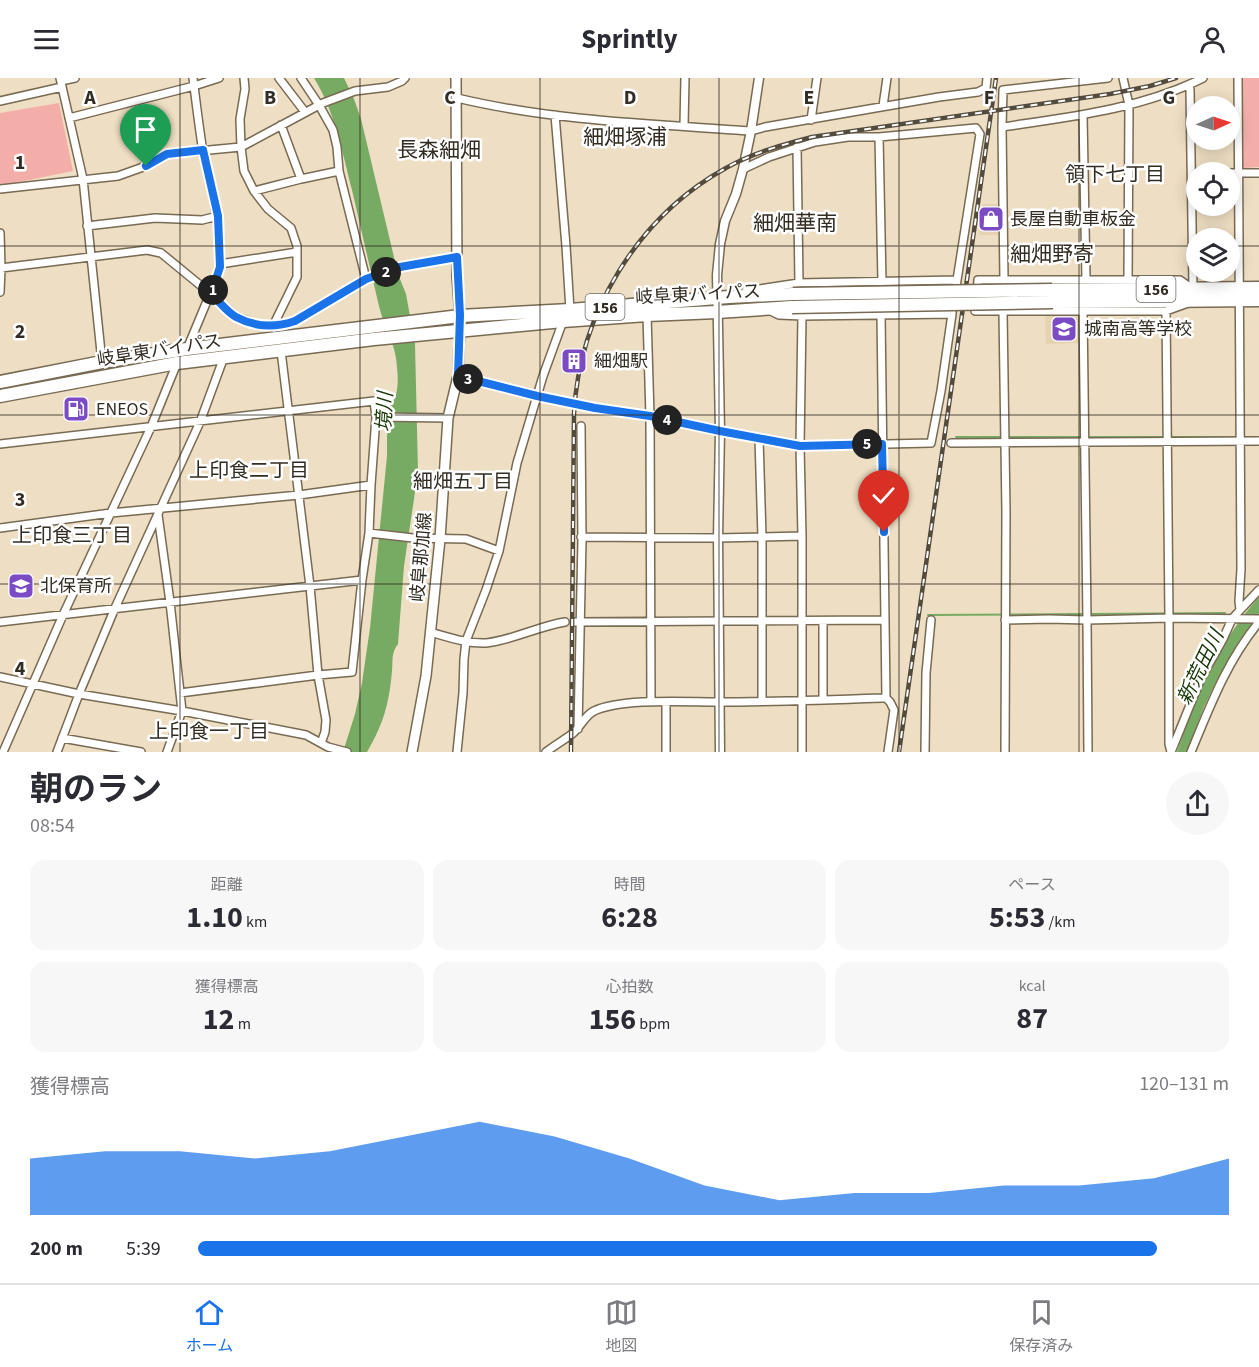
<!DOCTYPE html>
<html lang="ja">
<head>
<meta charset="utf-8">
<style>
  :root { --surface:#fff; --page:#f7f7f7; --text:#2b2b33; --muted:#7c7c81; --line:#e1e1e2; --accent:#1a73e8 }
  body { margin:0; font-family:"Source Sans 3","Noto Sans JP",sans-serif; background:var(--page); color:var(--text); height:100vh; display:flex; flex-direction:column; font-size:22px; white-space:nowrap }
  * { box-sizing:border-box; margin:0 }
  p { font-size:20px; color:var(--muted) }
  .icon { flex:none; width:33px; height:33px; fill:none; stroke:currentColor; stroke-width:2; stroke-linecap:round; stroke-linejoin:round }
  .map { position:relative; height:674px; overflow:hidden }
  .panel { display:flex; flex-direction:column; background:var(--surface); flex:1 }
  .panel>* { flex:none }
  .needle { width:39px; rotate:87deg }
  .tools { position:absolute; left:1186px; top:18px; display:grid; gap:12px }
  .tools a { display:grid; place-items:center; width:54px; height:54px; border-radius:50%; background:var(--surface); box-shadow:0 3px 15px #0003; font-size:30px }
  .pin { position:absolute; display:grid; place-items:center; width:51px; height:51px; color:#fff; margin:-62px -26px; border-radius:50% 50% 50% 0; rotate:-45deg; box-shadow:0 0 6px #0007 }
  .pin .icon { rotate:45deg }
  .km { position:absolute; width:30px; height:30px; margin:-15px; border-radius:50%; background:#222; color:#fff; font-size:16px; line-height:30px; text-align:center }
  .round { display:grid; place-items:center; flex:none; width:63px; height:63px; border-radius:32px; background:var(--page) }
  .summary { display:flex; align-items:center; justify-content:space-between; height:102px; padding:0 30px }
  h1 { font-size:33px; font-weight:700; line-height:45px }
  .stats { display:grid; grid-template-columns:repeat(3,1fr); gap:9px; height:102px; padding:6px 30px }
  .stats div { display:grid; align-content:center; border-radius:15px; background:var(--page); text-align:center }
  .stats b { font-size:30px; font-weight:700 }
  .stats small { font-size:16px; font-weight:400 }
  .stats p { font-size:16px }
  .chart { height:168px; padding:12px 30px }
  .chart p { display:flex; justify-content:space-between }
  .chart svg { width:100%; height:108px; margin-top:6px; fill:var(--accent); opacity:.7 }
  ul { padding:0 30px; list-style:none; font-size:20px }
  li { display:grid; grid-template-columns:96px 72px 1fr; align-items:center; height:45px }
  li i { height:15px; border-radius:8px; background:var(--accent) }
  header { display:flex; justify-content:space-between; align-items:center; height:78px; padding:0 30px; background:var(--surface); font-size:27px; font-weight:700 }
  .menu { display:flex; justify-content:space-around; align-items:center; height:84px; border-top:2px solid var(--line); background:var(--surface); font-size:16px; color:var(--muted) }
  .menu a { display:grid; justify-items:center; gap:3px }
  .menu .on { color:var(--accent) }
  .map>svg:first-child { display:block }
  .built { fill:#e5d2b1 }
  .green { fill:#f4aeaa }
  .water { fill:#77aa63 }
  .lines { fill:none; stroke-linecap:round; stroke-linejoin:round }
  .stream { stroke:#77aa63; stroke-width:2 }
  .minor-casing { stroke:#786a53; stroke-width:10 }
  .tertiary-casing { stroke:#786a53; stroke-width:11 }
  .secondary-casing { stroke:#786a53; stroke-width:12 }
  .trunk-casing { stroke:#786a53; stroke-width:15 }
  .minor { stroke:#fff; stroke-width:7 }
  .tertiary { stroke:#fff; stroke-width:8 }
  .secondary { stroke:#fff; stroke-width:9 }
  .trunk { stroke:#fff; stroke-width:12 }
  .rail-casing { stroke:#534b3e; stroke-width:4.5 }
  .rail { stroke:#fff; stroke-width:2; stroke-dasharray:7; stroke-linecap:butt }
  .trunk-bridge-casing { stroke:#786a53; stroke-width:15; stroke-linecap:butt }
  .trunk-bridge { stroke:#fff; stroke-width:12 }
  .route-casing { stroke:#fff; stroke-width:12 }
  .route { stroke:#1a73e8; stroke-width:8 }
  .grid { fill:none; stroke:#322c22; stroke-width:1.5; stroke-opacity:0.55 }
  .labels { text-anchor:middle; stroke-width:5; stroke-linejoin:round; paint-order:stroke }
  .shield { fill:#fff; stroke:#706b64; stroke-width:1.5 }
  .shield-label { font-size:16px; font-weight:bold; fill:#322c22 }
  .poi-label { font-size:18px; fill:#322c22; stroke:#fff; text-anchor:start }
  .street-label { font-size:18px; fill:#322c22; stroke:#fff }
  .neighbourhood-label { font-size:20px; fill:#322c22; stroke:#fff }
  .water-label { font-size:20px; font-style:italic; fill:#173806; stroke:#fff }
  .quarter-label { font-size:21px; fill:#322c22; stroke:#fff }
  .grid-label { font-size:20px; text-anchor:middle; font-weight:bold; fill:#322c22; stroke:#fff; stroke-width:5; stroke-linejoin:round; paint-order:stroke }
</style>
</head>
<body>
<header><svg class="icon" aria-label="menu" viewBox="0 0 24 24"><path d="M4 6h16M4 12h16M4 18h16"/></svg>Sprintly<svg class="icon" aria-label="person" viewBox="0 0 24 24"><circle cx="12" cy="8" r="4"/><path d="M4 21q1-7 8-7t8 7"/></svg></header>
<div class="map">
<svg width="1259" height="674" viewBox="0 0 1259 674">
  <rect width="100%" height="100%" fill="#eedec3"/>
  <!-- built -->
  <path class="built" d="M983 126H1000L1001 157H979Z
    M1081 237 1082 265 1046 266 1045 238Z"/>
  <!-- green -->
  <path class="green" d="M1243 0H1259V89L1243 90Z
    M59 25 73 93 0 108V35Z"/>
  <!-- water -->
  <path class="water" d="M314 0H344L354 21 361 41 398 196 406 216 415 266 418 394 404 488 398 566C391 575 393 582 392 593 391 605 389 619 386 630 382 646 375 660 367 674H343L355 636 362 605 370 550 387 378V331C401 320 398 297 396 280 393 261 383 246 379 228 370 190 361 151 352 112 342 73 335 34 314 0Z
    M1259 519V535L1237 566 1215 606 1204 629 1187 674H1177C1196 619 1219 563 1259 519Z"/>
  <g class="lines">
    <!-- stream -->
    <path class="stream" d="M956 359H1259
      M1090 536 1225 535
      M928 537 1084 536"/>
    <!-- minor casing -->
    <g class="minor-casing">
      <path id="minor" d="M60 0 83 101 102 284
        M244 0 245 11 240 41 241 69 244 93 254 113 268 131 291 150 297 168V199L273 248 274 250
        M279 0 305 34
        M301 0 319 27 333 52 337 69 339 93 366 201
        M1123 0 1129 27 1128 201
        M61 3 75 0
        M1189 7 1190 12 1193 211
        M457 20C553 43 653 46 751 53L765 49 939 19 978 14 986 10 987 0
        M0 23 62 9
        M883 28 887 0
        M555 37 566 168 570 232
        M1083 37 1086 201
        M69 40 194 8 219 0
        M811 42 817 0
        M281 47 301 101
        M684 48 685 0
        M1002 49 1003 12 1108 0
        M879 59 882 204
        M797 69 799 205
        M743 91 769 79 815 64 848 59H879L976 50 980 56 957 202
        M1230 95H1259
        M0 111 118 98 146 88 167 76 241 69 323 25 355 13 388 9 402 3 405 0
        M254 113 301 101 339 93
        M87 148 155 140 202 142 218 138
        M0 155 1 190 0 214
        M220 186 297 174
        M1 190 147 172 161 175 211 216 235 238 261 248H273L295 243 366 201 400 189 457 179
        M1004 202 1002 49C1070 39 1141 31 1203 0
        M746 213 799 205 957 202 955 216
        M977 214 978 202H1180L1190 209
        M976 225 975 233H1166L1188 225
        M769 232 779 237 802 238 952 236V233
        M1083 233 1087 542 1088 674
        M1166 233 1169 540V666L1171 674
        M1003 234 1006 434 1005 674
        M881 236 886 620
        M647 237 650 338 651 624
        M187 271 207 223C234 182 212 118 203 74 199 49 196 24 193 0
        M281 273 310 508 318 597 326 642 325 654 321 665
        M458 298 537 318 595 330 650 338 720 353 800 368 931 365 941 313 952 236
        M376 339 448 340
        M759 360 762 459V623
        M951 365 1259 363
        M0 366 374 323 376 339 371 407 369 455 362 502 0 544
        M158 437 170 524 182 633 167 674
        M0 450 111 435 299 417 371 407
        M369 455 413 460 466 461 499 473
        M581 459 718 460 802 458
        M1240 532 1259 512
        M1005 542 1049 541 1087 542 1169 540 1259 541
        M823 543V622
        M575 544 885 542
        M430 554C448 559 468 566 486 565 513 562 539 548 565 544
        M0 599 79 616 182 633 306 657 328 669 347 674
        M180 615 318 597 352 594 362 502
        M666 624V674
        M578 651 582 462 581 348
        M62 660 141 674
        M3 674 63 537 151 349 177 285
        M57 674 79 616 115 530 200 344 224 279
        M457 674 463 615 464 581 466 563 486 512 499 473 517 385 543 298 563 243
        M546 674C555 667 564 662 572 656 581 649 584 638 594 633 623 620 684 624 717 624 773 624 829 622 886 620L890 624 894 632 888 674
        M802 674V458L800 368 802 238
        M925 674 926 595 931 542
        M1171 674 1201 600 1223 561 1232 541 1240 532 1239 523 1241 491 1238 0
        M1191 674C1210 628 1227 583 1259 544"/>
    </g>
    <!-- tertiary casing -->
    <g class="tertiary-casing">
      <path id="tertiary" d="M720 674 718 460 720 353 717 197 720 166 725 143 736 116 743 91 751 53 759 0"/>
    </g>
    <!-- secondary casing -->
    <g class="secondary-casing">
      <path id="secondary" d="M412 674 426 598 440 461 448 340 458 298 460 238 457 198 456 0"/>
    </g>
    <!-- trunk casing -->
    <g class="trunk-casing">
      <path id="trunk" d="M1052 212 1259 210
        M1053 224 1259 222
        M0 304 102 284 187 271 460 238 570 232 729 219 793 216
        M0 318 177 285 374 261 563 243 647 237 717 234 792 229"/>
    </g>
    <!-- minor -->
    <use href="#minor" class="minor"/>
    <!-- tertiary -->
    <use href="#tertiary" class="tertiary"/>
    <!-- secondary -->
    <use href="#secondary" class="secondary"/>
    <!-- trunk -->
    <use href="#trunk" class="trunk"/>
    <!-- rail casing -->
    <g class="rail-casing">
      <path id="rail" d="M571 674 574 336C579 236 637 139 726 90 752 75 782 67 812 59L1110 16 1150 8 1176 0
        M899 674 996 0"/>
    </g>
    <!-- rail -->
    <use href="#rail" class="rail"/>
    <!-- trunk-bridge casing -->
    <g class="trunk-bridge-casing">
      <path id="trunk-bridge" d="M793 216 1052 212
        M792 229 1053 224"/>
    </g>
    <!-- trunk-bridge -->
    <use href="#trunk-bridge" class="trunk-bridge"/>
  </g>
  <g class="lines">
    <!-- route casing -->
    <g class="route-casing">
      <path id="route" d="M146 88 167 76 203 72 218 138 220 189 211 216C219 223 227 234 236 239 255 249 275 250 295 243L366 201 400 189 457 179 460 237 458 298 537 318 595 330 650 338 720 353 800 368 882 366 884 454"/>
    </g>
    <!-- route -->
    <use href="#route" class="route"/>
  </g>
  <!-- grid -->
  <path class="grid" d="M180 0V674M360 0V674M540 0V674M719 0V674M899 0V674M1079 0V674M0 168H1197M1230 168H1259M0 337H1259M0 506H1259"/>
  <!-- icons -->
  <defs>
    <g id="shop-square" transform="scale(1.35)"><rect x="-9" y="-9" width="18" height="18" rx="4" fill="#7a4bc3" stroke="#fff"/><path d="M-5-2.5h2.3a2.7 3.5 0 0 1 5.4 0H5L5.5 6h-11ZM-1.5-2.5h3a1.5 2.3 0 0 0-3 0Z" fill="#fff"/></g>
    <g id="school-square" transform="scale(1.35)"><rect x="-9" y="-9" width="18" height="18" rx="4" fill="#7a4bc3" stroke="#fff"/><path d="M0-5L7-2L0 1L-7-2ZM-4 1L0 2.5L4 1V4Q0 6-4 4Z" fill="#fff"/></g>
    <g id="building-square" transform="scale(1.35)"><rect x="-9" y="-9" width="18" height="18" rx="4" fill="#7a4bc3" stroke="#fff"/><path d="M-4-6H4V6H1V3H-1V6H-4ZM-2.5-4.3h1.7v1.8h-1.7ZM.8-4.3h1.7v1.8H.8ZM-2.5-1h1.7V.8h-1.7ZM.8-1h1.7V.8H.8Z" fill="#fff"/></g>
    <g id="fuel-square" transform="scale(1.35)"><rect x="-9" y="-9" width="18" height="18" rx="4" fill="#7a4bc3" stroke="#fff"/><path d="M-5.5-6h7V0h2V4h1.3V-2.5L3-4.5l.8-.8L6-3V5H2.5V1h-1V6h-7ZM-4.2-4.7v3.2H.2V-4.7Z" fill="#fff"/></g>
  </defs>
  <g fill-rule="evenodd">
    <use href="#shop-square" x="991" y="141"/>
    <use href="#school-square" x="1064" y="251"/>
    <use href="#building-square" x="574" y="283"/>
    <use href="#fuel-square" x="76" y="331"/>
    <use href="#school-square" x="21" y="508"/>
  </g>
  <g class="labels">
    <!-- shield labels -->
    <g class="shield">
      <rect x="1136.5" y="198" width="39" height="26" rx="4.5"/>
      <rect x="585.5" y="216" width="39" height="26" rx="4.5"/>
    </g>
    <g class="shield-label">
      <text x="1156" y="217">156</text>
      <text x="605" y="235">156</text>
    </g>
    <!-- poi labels -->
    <g class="poi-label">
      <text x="1010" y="147">長屋自動車板金</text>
      <text x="1084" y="257">城南高等学校</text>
      <text x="594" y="289">細畑駅</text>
      <text x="96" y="337">ENEOS</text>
      <text x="40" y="514">北保育所</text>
    </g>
    <!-- street labels -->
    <g class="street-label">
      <text transform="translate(698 216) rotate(-3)" y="6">岐阜東バイパス</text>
      <text transform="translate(159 272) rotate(-9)" y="6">岐阜東バイパス</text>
      <text transform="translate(421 479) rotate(-85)" y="6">岐阜那加線</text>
    </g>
    <!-- neighbourhood labels -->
    <g class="neighbourhood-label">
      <text x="1115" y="103">領下七丁目</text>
      <text x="249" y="399">上印食二丁目</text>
      <text x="463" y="410">細畑五丁目</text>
      <text x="72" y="464">上印食三丁目</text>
      <text x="209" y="660">上印食一丁目</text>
    </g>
    <!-- water labels -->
    <g class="water-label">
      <text transform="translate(384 334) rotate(-87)" y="7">境川</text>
      <text transform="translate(1200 589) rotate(-64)" y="7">新荒田川</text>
    </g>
    <!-- quarter labels -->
    <g class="quarter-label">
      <text x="625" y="66">細畑塚浦</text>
      <text x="439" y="79">長森細畑</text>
      <text x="795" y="152">細畑華南</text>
      <text x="1052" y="183">細畑野寄</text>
    </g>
  </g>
  <g class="grid-label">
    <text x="90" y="26">A</text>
    <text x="270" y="26">B</text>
    <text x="450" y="26">C</text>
    <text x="630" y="26">D</text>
    <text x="809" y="26">E</text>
    <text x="989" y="26">F</text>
    <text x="1169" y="26">G</text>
    <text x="20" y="91">1</text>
    <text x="20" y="260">2</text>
    <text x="20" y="428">3</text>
    <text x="20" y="597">4</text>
  </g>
</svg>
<div class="tools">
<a><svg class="needle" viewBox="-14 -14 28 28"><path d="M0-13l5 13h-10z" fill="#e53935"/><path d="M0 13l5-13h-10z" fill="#7c7c81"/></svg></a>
<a><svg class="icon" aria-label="locate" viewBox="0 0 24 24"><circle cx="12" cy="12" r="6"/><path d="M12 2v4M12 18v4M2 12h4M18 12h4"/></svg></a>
<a><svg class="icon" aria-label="layers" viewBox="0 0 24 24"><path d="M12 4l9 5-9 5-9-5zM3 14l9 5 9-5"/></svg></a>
</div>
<div class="pin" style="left:146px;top:88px;background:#1e9e55"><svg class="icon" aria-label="arrive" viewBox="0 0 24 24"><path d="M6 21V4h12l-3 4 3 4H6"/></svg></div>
<div class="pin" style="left:884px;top:454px;background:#d93025"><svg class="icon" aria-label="check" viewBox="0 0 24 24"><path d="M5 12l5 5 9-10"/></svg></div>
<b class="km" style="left:213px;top:212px">1</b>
<b class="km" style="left:386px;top:194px">2</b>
<b class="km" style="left:468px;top:301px">3</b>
<b class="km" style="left:667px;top:342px">4</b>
<b class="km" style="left:867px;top:366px">5</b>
</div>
<section class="panel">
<div class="summary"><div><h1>朝のラン</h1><p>08:54</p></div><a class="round"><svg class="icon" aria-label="share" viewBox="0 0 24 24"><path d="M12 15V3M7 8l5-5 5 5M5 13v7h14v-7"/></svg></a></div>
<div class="stats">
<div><p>距離</p><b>1.10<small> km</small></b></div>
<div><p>時間</p><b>6:28</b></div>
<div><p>ペース</p><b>5:53<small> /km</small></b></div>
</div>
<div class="stats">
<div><p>獲得標高</p><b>12<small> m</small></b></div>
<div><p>心拍数</p><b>156<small> bpm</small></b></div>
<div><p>kcal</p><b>87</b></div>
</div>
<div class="chart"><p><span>獲得標高</span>120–131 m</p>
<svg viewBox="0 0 160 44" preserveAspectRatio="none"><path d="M0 44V21L10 18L20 18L30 21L40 18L50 12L60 6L70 12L80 21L90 32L100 38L110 35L120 35L130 32L140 32L150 29L160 21V44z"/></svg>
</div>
<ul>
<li><b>200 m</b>5:39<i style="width:93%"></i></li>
</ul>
</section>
<nav class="menu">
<a class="on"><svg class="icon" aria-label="home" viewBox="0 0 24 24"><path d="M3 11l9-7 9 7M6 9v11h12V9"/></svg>ホーム</a>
<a><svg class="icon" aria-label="map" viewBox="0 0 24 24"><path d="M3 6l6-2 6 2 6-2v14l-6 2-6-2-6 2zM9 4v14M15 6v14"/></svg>地図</a>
<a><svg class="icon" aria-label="saved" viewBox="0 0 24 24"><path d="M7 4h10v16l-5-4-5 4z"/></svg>保存済み</a>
</nav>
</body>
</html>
